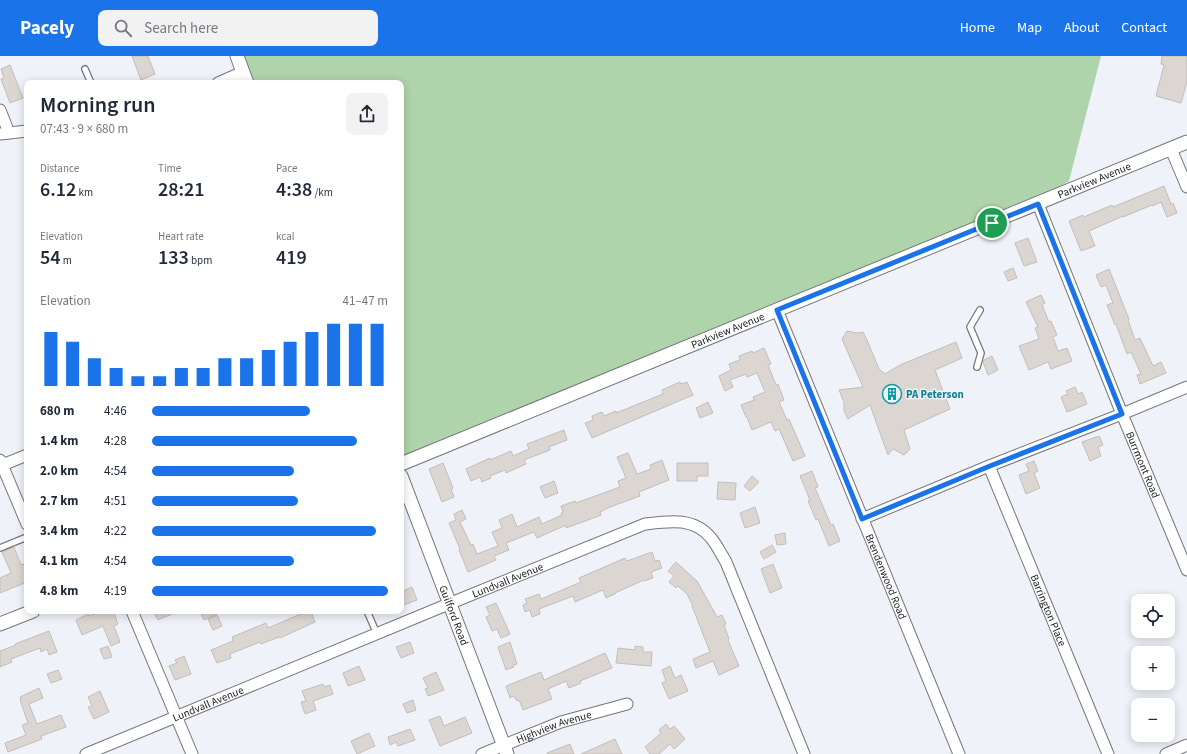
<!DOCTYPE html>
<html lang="en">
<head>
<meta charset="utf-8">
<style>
  :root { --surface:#fff; --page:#f2f2f3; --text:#1f2937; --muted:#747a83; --accent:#1a73e8 }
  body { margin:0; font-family:"Source Sans 3",sans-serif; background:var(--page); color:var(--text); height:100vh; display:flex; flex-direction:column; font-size:15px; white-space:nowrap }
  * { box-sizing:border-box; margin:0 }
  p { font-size:13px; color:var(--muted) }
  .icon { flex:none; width:22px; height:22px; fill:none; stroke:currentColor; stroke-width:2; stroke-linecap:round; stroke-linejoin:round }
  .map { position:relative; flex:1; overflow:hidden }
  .sheet { position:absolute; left:24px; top:24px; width:380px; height:534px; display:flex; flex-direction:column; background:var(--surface); border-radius:8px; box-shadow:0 2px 10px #0003 }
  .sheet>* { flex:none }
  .tools { position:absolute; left:1131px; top:538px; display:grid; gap:8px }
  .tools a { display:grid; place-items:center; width:44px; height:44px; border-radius:8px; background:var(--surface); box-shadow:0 2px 10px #0003; font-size:20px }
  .pin { position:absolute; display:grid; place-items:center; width:34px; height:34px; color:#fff; margin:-17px; border:2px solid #fff; border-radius:50%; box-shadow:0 1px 4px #0007 }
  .round { display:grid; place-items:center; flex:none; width:42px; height:42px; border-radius:8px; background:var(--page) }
  .headline { display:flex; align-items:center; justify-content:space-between; height:68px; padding:0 16px }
  h1 { font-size:22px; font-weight:600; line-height:30px }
  .metrics { display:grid; grid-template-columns:repeat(3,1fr); gap:6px; height:68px; padding:4px 16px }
  .metrics div { display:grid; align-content:center }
  .metrics b { font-size:20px; font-weight:600 }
  .metrics small { font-size:11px; font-weight:400 }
  .metrics p { font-size:11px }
  .chart { height:112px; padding:8px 16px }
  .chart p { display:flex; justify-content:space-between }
  .chart svg { width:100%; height:72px; margin-top:4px; stroke:var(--accent); stroke-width:6 }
  ul { padding:0 16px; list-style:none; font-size:13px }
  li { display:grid; grid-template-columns:64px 48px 1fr; align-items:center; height:30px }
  li i { height:10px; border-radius:5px; background:var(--accent) }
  header { display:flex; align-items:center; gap:24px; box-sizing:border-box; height:56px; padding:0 20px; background:var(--accent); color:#fff }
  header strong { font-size:19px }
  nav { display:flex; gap:22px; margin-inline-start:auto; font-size:14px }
  .search { width:280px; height:36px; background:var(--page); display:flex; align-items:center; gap:10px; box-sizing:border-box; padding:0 14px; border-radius:8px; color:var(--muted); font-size:15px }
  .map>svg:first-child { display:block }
  .green { fill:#afd3ab }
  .building { fill:#dbd6d2; stroke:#c4beba }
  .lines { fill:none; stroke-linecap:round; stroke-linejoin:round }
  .service-casing { stroke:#74767b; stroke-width:8 }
  .minor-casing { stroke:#74767b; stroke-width:13 }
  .tertiary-casing { stroke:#74767b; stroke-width:15 }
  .service { stroke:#fff; stroke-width:5.5 }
  .minor { stroke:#fff; stroke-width:11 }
  .tertiary { stroke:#fff; stroke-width:13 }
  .route-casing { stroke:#fff; stroke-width:8 }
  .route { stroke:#1a73e8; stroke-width:5 }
  .labels { text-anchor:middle; stroke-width:3; stroke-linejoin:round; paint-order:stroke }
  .street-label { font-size:11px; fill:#202123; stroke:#eff2f8 }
  .culture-label { font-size:11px; font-weight:bold; fill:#0d838f; stroke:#eff2f8; text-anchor:start }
</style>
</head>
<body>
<header>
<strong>Pacely</strong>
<div class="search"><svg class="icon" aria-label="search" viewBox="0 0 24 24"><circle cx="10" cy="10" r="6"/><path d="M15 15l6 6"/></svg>Search here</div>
<nav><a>Home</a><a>Map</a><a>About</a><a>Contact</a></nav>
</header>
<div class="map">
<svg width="1187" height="698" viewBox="0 0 1187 698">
  <rect width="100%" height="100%" fill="#eff2f8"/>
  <!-- green -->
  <path class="green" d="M243 0H1101L1069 125 1037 145 402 404 401 401V27H254Z"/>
  <!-- building -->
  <path class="building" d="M132 0H148L155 18 141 24Z
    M1162 0H1187V26L1181 47 1156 40 1164 9 1161 8Z
    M10 9 23 42 10 47 1 23 4 22 1 13Z
    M1164 130 1171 148 1173 147 1177 157 1167 161 1161 146 1152 150V149L1123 161V160L1089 175 1095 190 1081 195 1069 165 1083 159 1084 161 1112 149 1113 151Z
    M1028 182 1037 206 1024 210 1015 187Z
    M1013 212 1017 222 1008 225 1004 216Z
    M1109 213 1129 263 1128 264 1135 284 1140 282 1153 310 1161 306 1166 317 1140 328 1137 319 1141 318 1131 296 1127 298 1116 268 1115 269 1107 249 1113 247 1106 229 1101 231 1096 219Z
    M1041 239 1045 247 1042 249 1049 266 1051 265 1057 279 1053 281 1058 295 1067 292 1072 305 1051 313 1048 306 1029 314 1019 290 1039 283 1035 272 1038 271 1026 246Z
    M847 275 857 277 863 276 867 284 879 313 885 318 900 309 956 286 962 302 935 314 950 353 904 374 910 393 904 399 893 393 888 399 870 349 848 363 844 355V346L839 334 863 331 842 283Z
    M764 292 771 308 768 309 776 329 778 328 784 344 779 346 787 364 789 363 805 400 793 405 779 373 775 375 771 366 752 374 747 361H746L741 349 754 344 753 341 765 336 757 317 747 321 746 318 730 324 733 331 725 335 719 320 731 314 729 308 740 304 739 300 752 295 753 297Z
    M992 300 998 314 988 319 983 306 984 304Z
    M680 326 681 328 687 326 693 339 592 382 585 367 593 364 592 360 602 356 604 360 616 355V357L663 338 662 334Z
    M1075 331 1078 338 1082 336 1087 348 1067 356 1061 341 1068 338 1066 335Z
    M708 346 713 357 700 362 696 352Z
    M564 374 567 384 549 391 550 394 524 404 526 408 506 417 505 414 490 420 491 422 482 426 480 421 471 425 466 413 490 402V404L511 395 513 400 529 393 527 388Z
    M1099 380 1103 389 1098 391 1101 400 1090 405 1082 386Z
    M628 397 637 418 651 413 650 409 662 404 669 424 639 436 640 440 610 451 600 456 601 459 588 464 566 472V469L537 482 534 476 506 487 509 494 494 500 496 504 468 516 459 494 460 493 449 467 456 464 454 458 462 454 466 463 460 466 471 489 473 488 477 498 498 490 492 476 502 472 499 464 512 458 517 471 539 461 542 468 562 459 561 457 563 456 561 450 575 445 576 447 620 431 618 425 626 422 617 401Z
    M1034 405 1038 415 1034 417 1040 432 1026 438 1019 419 1029 415 1026 408Z
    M443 407 453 432 451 433 454 441 442 446 429 413Z
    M677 407H708V420H697V425H677Z
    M812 415 818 431 815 432 831 469 833 468 840 485 829 490 818 463 816 464 808 445 810 444 800 420Z
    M752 420 759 426 750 435 744 430Z
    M554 425 558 437 545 442 540 431Z
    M718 426 736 427 735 444 717 443Z
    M755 451 760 467 745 472 740 457Z
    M785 477 786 488 777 489 775 479Z
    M772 489 776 496 764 503 760 496Z
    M14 491 21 509 24 508 27 516V526L0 537V522L11 517 2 496Z
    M652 496 655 505 659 504 662 512 651 516 653 522 644 525V524L615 537V538L606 542 603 534 575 546 573 540 539 553 540 558 532 561 530 554 525 556 523 549 527 547 525 543 539 538 541 543 581 526 579 522 625 502 627 505Z
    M676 506 697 525 717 561 722 559 726 568 724 569 729 583 728 584 739 610 719 619 713 605 696 612 693 603 710 596 692 550H693L687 538 678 530 676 532 669 526 674 520 668 515Z
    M773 508 782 532 770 537 761 513Z
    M412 531 417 544 401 550V536Z
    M496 547 510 578 501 582 497 573 492 575 486 561 490 559 486 551Z
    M102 555H113L118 568 114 570 120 586 111 590 103 570 82 579 76 564 88 558 89 560Z
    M153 555H179L158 564Z
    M200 555H223L204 564Z
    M308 555H311L315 566 280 582 279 581 261 588 260 586 230 598 231 602 217 607 211 594 233 585 232 581 266 567 268 572Z
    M217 559 222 570 213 574 208 563Z
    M49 575 57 596 49 599 47 593 41 596 40 592 11 603 12 606 0 611V595L16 589 15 588Z
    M410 586 414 597 401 602 396 591Z
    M510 586 517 608 513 609 514 611 506 614 498 591Z
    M108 590 112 601 104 603 100 593Z
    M635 590 643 591V596H652L651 610 616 607 618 592 635 594Z
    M605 597 612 612 580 625 581 627 569 632 566 625 548 633 552 643 523 654 519 644 517 645 514 640 510 642 506 630 541 616 544 624Z
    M184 600 191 618 175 624 169 610 177 607 175 604Z
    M359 610 365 624 348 630 343 617Z
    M670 610 675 622 681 619 688 635 669 643 662 627 666 625 662 614Z
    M58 614 62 623 51 627 47 618Z
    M436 616 444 634 428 640 425 633 428 632 423 622Z
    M323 628 324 631 330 629 333 638 313 645 316 654 305 658 301 646 306 645 302 635Z
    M39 632 43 642 29 648 37 668 61 659 66 671 41 680 42 683 8 696 5 687 26 679 22 669 28 667 20 644 21 643 20 641Z
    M100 635 109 656 94 663 88 651 92 650 88 641Z
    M413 644 416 654 407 657 403 648Z
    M440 660 444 670 465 661 472 677 440 690 429 664Z
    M666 668 670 673 674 670 685 683 674 693 670 688 659 698H650L645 691 661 677 659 674Z
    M410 673 415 684 398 690 396 686 390 689 388 681Z
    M369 677 375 690 357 698 351 685Z
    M615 683 622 698H581Z
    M570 688 574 698H547V697Z"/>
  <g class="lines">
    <!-- service casing -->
    <g class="service-casing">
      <path id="service" d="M85 13 91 27
        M977 311 981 297 970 271 980 254
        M0 492 27 481
        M367 555 377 578"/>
    </g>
    <!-- minor casing -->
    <g class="minor-casing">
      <g id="minor">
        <path d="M218 27 243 16"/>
        <path d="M0 54 9 77"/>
        <path d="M0 78 27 75"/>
        <path d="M1171 93 1187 131"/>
        <path id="s1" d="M1038 148 1122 358 1187 514"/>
        <path id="s2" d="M777 254 959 698"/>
        <path d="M0 404 27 468"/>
        <path d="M0 410 27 399"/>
        <path id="s3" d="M989 410 1108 698"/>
        <path d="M862 463 989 410 1122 358 1187 331"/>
        <path d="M132 555 192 698"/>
        <path id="s4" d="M86 698 451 547 645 468C669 465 694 461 711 482 717 489 721 498 726 506L804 698"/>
        <path id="s5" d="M482 698 561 666 627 648"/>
        <path d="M1166 698 1187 689"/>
      </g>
    </g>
    <!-- tertiary casing -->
    <g class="tertiary-casing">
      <g id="tertiary">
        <path d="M237 0 247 27"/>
        <path id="s6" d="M401 408 1187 86"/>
        <path id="s7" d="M401 420 507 698"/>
        <path d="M0 568 33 555"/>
      </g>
    </g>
    <!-- service -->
    <use href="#service" class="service"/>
    <!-- minor -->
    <use href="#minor" class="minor"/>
    <!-- tertiary -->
    <use href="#tertiary" class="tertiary"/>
  </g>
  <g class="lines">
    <!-- route casing -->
    <g class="route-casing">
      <path id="route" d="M1038 148 1122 358 990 410 862 463 777 254Z"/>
    </g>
    <!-- route -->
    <use href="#route" class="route"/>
  </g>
  <!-- icons -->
  <defs>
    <g id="building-ring" transform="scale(1)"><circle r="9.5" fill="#eff2f8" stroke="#0f9aa8" stroke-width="1.5"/><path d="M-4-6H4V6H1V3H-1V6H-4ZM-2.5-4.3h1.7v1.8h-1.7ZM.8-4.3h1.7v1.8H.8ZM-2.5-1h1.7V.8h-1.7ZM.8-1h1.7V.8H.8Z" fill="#0f9aa8"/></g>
  </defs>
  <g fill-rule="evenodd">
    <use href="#building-ring" x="892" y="338"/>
  </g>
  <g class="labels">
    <!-- street labels -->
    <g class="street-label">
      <text dy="4" stroke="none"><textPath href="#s6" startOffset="749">Parkview Avenue</textPath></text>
      <text dy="4" stroke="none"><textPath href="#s6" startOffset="353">Parkview Avenue</textPath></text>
      <text dy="4" stroke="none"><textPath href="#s1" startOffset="281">Burrmont Road</textPath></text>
      <text dy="4" stroke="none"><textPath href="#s2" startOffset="288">Brendenwood Road</textPath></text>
      <text dy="4" stroke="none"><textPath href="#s4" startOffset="456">Lundvall Avenue</textPath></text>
      <text dy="4" stroke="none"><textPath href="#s3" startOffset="156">Barrington Place</textPath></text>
      <text dy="4" stroke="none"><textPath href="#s7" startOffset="149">Guilford Road</textPath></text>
      <text dy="4" stroke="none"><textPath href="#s4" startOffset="132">Lundvall Avenue</textPath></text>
      <text dy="4" stroke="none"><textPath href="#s5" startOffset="77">Highview Avenue</textPath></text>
    </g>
    <!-- culture labels -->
    <g class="culture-label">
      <text x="906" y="342">PA Peterson</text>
    </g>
  </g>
</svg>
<div class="tools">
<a><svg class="icon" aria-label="locate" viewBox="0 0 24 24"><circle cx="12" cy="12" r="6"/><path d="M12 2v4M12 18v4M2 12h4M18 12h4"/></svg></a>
<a>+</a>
<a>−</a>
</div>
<div class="pin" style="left:992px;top:167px;background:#1e9e55"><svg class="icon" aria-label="arrive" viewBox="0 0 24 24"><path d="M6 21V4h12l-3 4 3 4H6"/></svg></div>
<section class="sheet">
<div class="headline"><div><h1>Morning run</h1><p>07:43 · 9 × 680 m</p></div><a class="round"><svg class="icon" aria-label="share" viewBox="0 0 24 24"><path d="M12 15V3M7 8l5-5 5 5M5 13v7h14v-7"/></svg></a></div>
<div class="metrics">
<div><p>Distance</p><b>6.12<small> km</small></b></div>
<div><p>Time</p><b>28:21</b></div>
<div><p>Pace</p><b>4:38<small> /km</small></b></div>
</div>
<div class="metrics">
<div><p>Elevation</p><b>54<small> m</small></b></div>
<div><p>Heart rate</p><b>133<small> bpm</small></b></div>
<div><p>kcal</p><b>419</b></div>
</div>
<div class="chart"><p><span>Elevation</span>41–47 m</p>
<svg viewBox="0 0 160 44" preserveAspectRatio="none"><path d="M5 44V11M15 44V17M25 44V27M35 44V33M45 44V38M55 44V38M65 44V33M75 44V33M85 44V27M95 44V27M105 44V22M115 44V17M125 44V11M135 44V6M145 44V6M155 44V6"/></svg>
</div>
<ul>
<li><b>680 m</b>4:46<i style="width:67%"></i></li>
<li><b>1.4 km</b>4:28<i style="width:87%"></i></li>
<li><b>2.0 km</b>4:54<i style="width:60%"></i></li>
<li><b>2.7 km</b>4:51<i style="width:62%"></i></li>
<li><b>3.4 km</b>4:22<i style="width:95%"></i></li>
<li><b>4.1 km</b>4:54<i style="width:60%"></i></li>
<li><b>4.8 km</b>4:19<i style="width:100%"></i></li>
</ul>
</section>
</div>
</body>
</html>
